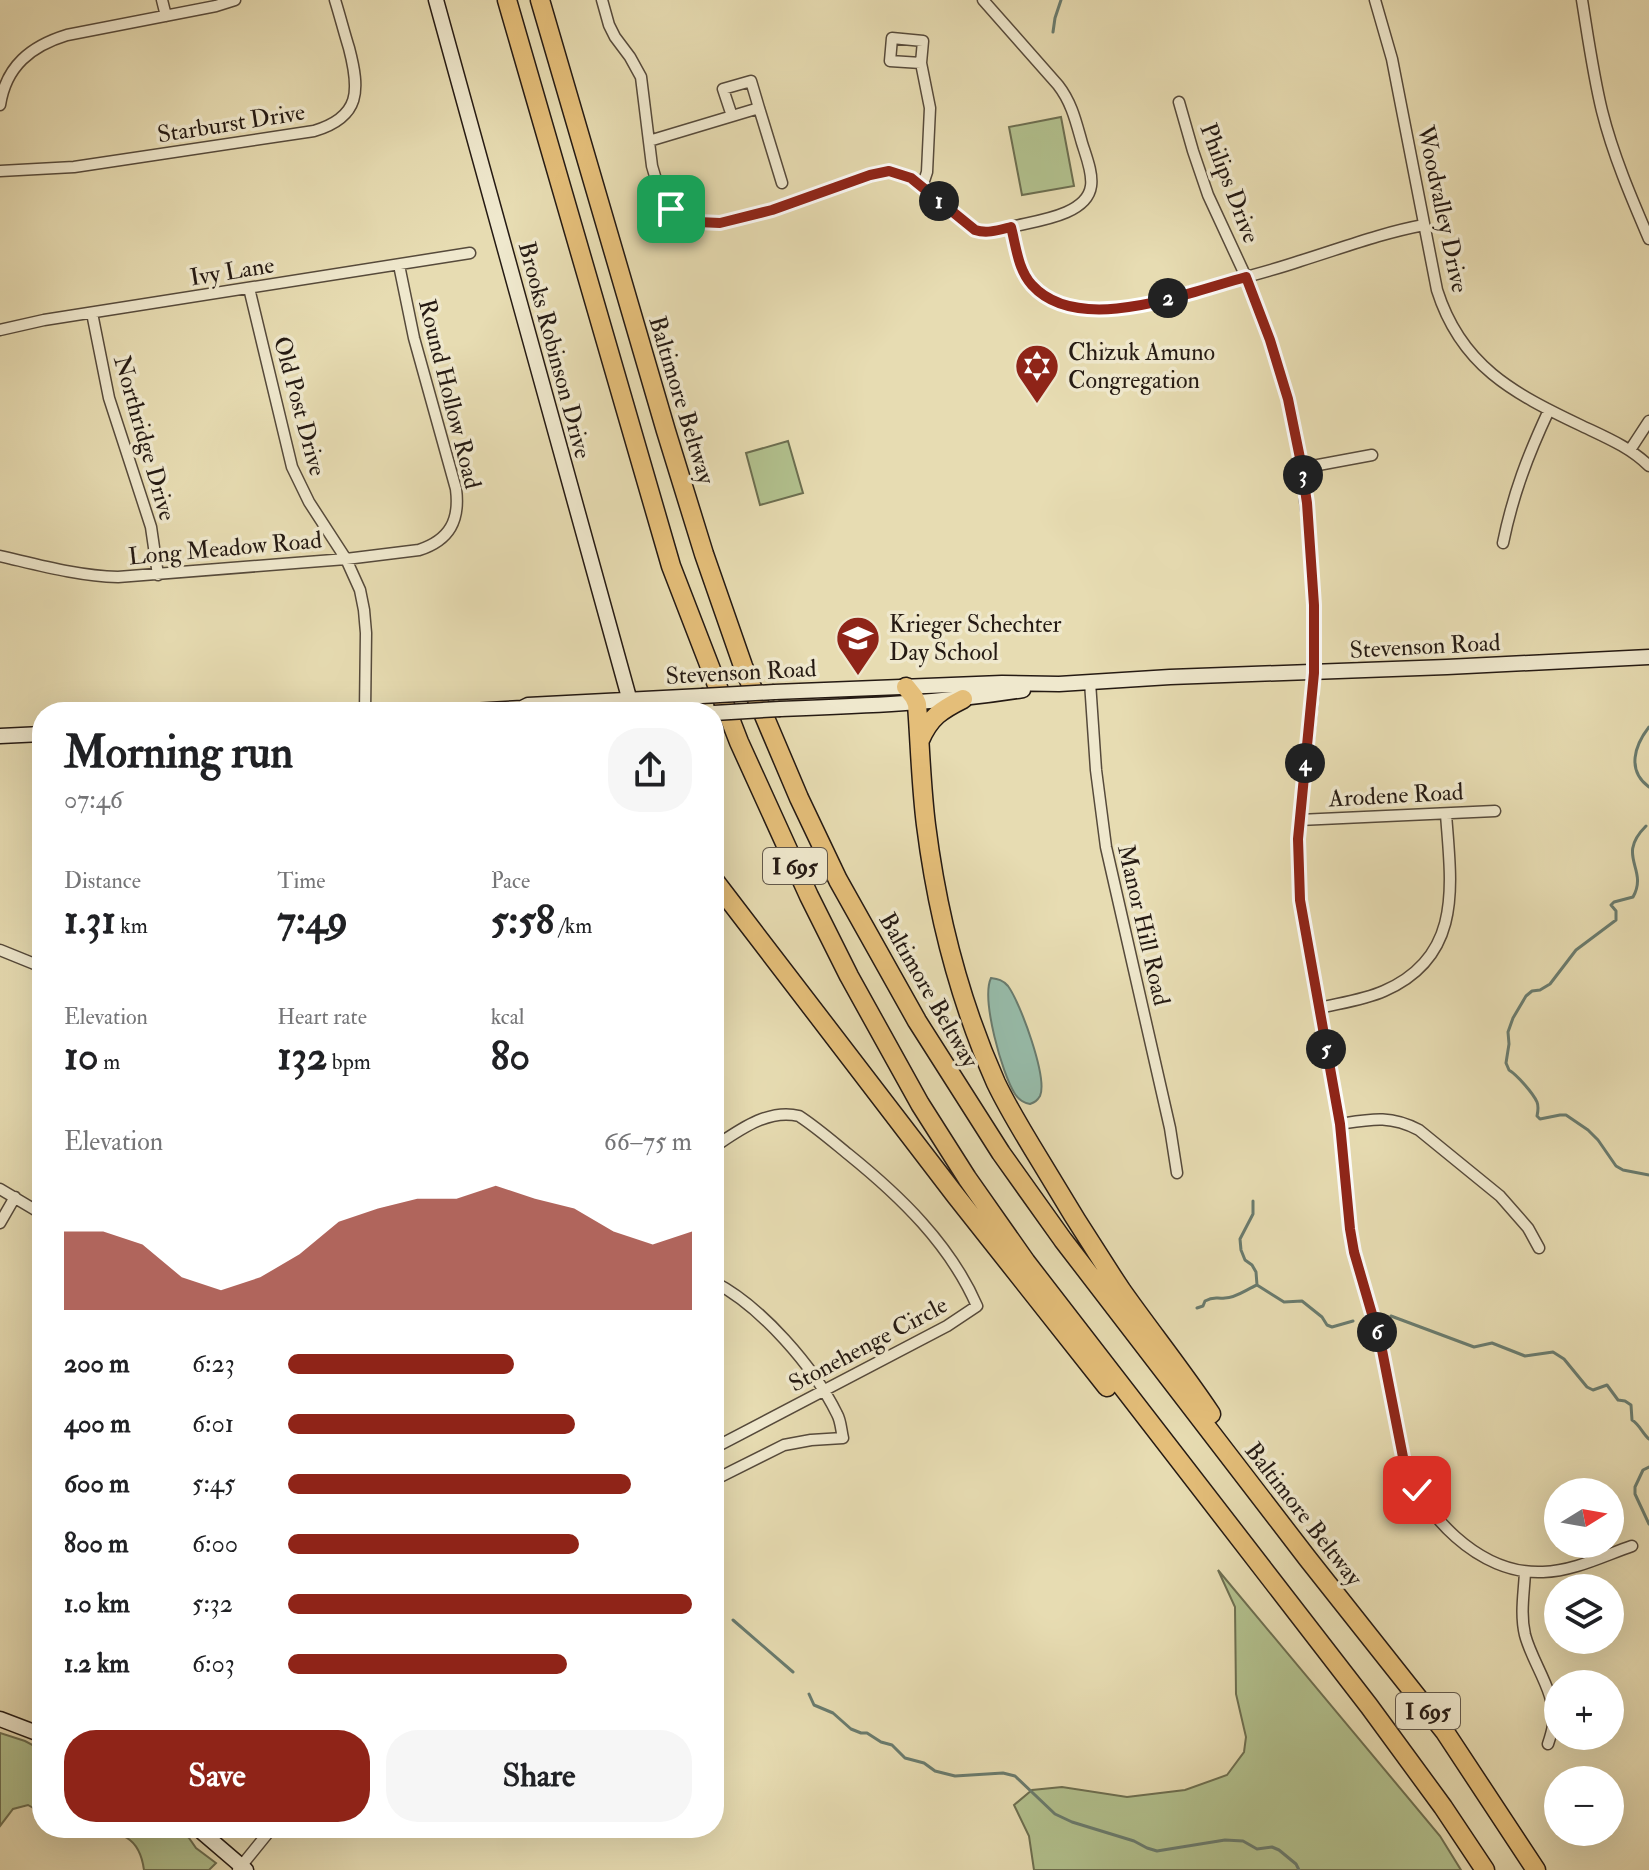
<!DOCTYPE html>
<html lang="en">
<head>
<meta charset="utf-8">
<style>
  :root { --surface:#fff; --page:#f6f6f6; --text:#202124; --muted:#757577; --accent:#8f2418 }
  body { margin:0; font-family:"IM FELL Double Pica",serif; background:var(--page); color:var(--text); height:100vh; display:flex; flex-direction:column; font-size:30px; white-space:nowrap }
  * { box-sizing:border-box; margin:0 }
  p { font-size:26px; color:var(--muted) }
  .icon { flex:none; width:44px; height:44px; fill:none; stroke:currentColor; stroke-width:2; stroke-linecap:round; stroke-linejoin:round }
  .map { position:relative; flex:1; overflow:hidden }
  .side { position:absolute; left:32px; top:702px; width:692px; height:1136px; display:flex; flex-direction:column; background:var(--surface); border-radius:32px; box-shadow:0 8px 32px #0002 }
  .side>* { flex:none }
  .needle { width:52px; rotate:79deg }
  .buttons { position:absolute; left:1544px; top:1478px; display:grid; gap:16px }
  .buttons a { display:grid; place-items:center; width:80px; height:80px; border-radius:50%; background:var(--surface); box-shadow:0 8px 32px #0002; font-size:40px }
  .pin { position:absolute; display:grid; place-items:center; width:68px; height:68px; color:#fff; margin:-34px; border-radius:16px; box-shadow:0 4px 12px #0006 }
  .km { position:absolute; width:40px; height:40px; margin:-20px; border-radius:50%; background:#222; color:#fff; font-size:22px; line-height:40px; text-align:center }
  .round { display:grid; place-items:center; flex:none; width:84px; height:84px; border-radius:32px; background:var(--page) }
  .summary { display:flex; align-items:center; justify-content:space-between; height:136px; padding:0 32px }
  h1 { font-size:44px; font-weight:800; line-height:60px }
  .stats { display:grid; grid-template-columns:repeat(3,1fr); gap:12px; height:136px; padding:8px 32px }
  .stats div { display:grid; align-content:center }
  .stats b { font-size:40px; font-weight:800 }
  .stats small { font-size:22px; font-weight:400 }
  .stats p { font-size:22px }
  .chart { height:224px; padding:16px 32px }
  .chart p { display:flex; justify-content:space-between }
  .chart svg { width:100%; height:144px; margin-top:8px; fill:var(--accent); opacity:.7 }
  .action { display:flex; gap:16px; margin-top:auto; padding:16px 32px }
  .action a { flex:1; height:92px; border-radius:32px; background:var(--accent); color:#fff; font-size:32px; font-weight:800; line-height:92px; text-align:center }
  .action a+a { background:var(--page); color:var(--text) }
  ul { padding:0 32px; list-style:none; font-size:26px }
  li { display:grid; grid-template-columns:128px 96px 1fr; align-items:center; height:60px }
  li i { height:20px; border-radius:10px; background:var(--accent) }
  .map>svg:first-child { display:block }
  .green { fill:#b2c18e; stroke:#6c6e50; stroke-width:2 }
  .water { fill:#97bcaa; stroke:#697b6e; stroke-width:2 }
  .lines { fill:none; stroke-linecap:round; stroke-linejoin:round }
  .stream { stroke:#697b6e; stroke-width:3 }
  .street-casing { stroke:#564a3b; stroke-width:13 }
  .secondary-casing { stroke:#251a13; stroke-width:17 }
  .highway-casing { stroke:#251a13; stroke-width:21 }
  .street { stroke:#efe8cd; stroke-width:10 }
  .secondary { stroke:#efe8cd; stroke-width:14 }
  .highway { stroke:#e4be79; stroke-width:18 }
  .secondary-bridge-casing { stroke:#251a13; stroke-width:17; stroke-linecap:butt }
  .secondary-bridge { stroke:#efe8cd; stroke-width:14 }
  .route-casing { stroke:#fff; stroke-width:16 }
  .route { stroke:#8f2418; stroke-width:10 }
  .labels { text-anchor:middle; stroke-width:7; stroke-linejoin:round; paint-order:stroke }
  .shield { fill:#efe8cd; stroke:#62584b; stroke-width:2 }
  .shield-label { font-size:22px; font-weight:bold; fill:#251a13 }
  .street-label { font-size:24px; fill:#251a13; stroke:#efe8cd }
  .poi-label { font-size:24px; fill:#251a13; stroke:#efe8cd; text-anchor:start }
</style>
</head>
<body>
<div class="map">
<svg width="1649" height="1870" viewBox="0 0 1649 1870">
  <rect width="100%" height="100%" fill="#e7dcb2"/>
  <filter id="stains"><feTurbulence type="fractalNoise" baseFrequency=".0025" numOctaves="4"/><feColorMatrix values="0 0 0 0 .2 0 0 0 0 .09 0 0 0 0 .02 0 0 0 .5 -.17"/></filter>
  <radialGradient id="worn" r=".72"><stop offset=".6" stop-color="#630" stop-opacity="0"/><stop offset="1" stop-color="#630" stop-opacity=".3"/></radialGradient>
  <!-- green -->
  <path class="green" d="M1061 117 1074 186 1022 195 1009 127Z
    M788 441 803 493 760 505 746 453Z
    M1218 1570 1440 1836 1461 1870H1034L1029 1836 1014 1805 1032 1790 1062 1787 1127 1797 1185 1790 1227 1775 1244 1752 1246 1737 1236 1694 1235 1607Z
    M0 1733 25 1741 42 1750V1813L28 1805 13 1809 0 1826Z
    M75 1828H176L189 1838 196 1848 216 1863 209 1870H144C138 1826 109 1834 75 1828Z"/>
  <!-- water -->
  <path class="water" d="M991 978C998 979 1003 980 1008 986 1020 1002 1048 1078 1040 1096 1037 1101 1035 1102 1030 1104 1023 1103 1019 1100 1015 1094 1002 1074 981 999 991 978Z"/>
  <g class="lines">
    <!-- stream -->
    <path class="stream" d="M1053 32 1055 18 1061 0
      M1649 727C1635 745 1626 770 1649 787
      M1646 826C1615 857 1649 868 1633 897L1614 902 1611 905 1616 911V920L1576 950 1550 984 1540 990 1532 991 1526 996 1513 1018 1508 1032 1509 1044 1506 1063 1509 1070C1517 1075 1533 1093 1537 1102 1539 1107 1538 1111 1537 1116L1540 1119 1560 1115H1566L1588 1130 1598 1140 1616 1166 1623 1170 1649 1175
      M1253 1201V1214L1240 1239 1241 1250 1245 1260 1252 1265 1256 1272 1257 1285
      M1257 1285 1284 1302 1302 1301 1322 1317 1327 1325 1332 1327 1353 1321
      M1197 1308 1203 1306 1205 1301C1214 1296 1216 1299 1225 1298 1236 1298 1247 1289 1257 1285
      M1391 1316 1474 1347 1492 1343 1525 1356 1553 1352 1564 1359 1587 1387 1593 1390 1607 1385 1618 1400 1625 1401 1631 1405 1632 1420C1640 1425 1642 1433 1649 1439
      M1649 1467 1643 1470 1635 1487V1494L1649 1524
      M733 1620 793 1672
      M809 1694 814 1705 833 1713 851 1729 861 1733H867L881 1742 892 1745 905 1758 924 1763 935 1771 955 1776 1003 1773 1015 1776 1055 1814 1072 1822 1134 1841 1147 1848 1157 1851 1225 1840 1243 1841 1257 1849 1272 1847 1279 1850 1296 1864 1299 1870"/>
    <!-- street casing -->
    <g class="street-casing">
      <path id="street" d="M162 0 166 16
        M602 0 609 25 615 37 630 57 641 77 652 166 660 193 671 209 680 215 698 222 720 223 772 210 870 175 889 171 911 178 975 230C988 234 999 230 1011 227 1016 246 1018 269 1031 284 1048 303 1074 310 1098 310 1130 311 1163 299 1194 291 1229 281 1265 273 1300 261 1342 248 1381 233 1424 225
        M983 0 1058 85C1072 103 1076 122 1082 143 1086 156 1093 173 1091 186 1087 216 1034 221 1011 227
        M1375 0 1392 59 1437 290C1461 366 1513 393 1580 425 1605 437 1630 447 1649 466
        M1582 0C1588 37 1593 74 1602 111 1613 155 1631 197 1649 239
        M921 63 890 61 892 38 923 41 921 63 930 108 927 172 922 187
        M1179 102 1193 151 1208 195 1246 277 1270 340 1288 399 1300 458 1311 550 1314 636 1313 697 1298 839 1300 900 1340 1124 1350 1229 1354 1252 1381 1345 1403 1457C1421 1514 1479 1575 1543 1572 1574 1571 1603 1556 1632 1546
        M0 105C6 66 31 46 67 35L216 6 235 0
        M732 116 723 89 751 81 759 108
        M649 141 759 108 782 183
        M0 171 74 167 314 131C361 117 360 90 349 48 344 32 340 16 335 0
        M249 288 292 467 309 502 346 559 360 590 364 610 366 633 365 712
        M92 313 109 398 151 527 158 575
        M0 330 44 320 470 253
        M1630 450 1649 421
        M1302 468 1372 455
        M1503 543C1513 494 1528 455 1549 410
        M0 556C39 565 78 576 118 577L346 559 419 550C450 540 460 520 456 489L414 338 399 265
        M1090 682 1096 770 1106 847 1170 1128 1177 1173
        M1299 820 1495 811
        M0 950 42 967
        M1319 1008C1340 1003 1364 1000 1384 991 1464 956 1451 884 1446 814
        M1340 1124C1372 1119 1390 1115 1419 1130L1500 1196 1528 1228 1539 1248
        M714 1147C738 1131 768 1108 799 1116 816 1127 832 1141 848 1154 900 1196 950 1244 977 1306L947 1326 714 1448
        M0 1189 42 1214
        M0 1223 15 1197
        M714 1282C761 1306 814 1367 837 1414 841 1421 841 1430 843 1438L811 1440 784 1445 714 1480
        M1525 1572C1524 1593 1520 1614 1525 1635 1533 1665 1557 1693 1553 1725 1552 1732 1550 1738 1548 1744
        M238 1870 272 1828"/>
    </g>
    <!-- secondary casing -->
    <g class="secondary-casing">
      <path id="secondary" d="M436 0 633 712
        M774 692 1002 683 1059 684 1170 677 1447 667 1649 657
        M780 709C862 706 942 703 1023 690
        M454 712 522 708 528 705 702 696
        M0 736 42 734
        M0 1719 42 1735
        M197 1828 246 1870"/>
    </g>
    <!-- highway casing -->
    <g class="highway-casing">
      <path id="highway" d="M507 0 671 566 739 742 809 896 849 976 920 1104 967 1178 1026 1262 1369 1706 1443 1807 1485 1870
        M540 0 666 431 704 554 743 666 799 798 838 880 917 1021 1001 1153 1063 1240 1308 1559 1445 1732 1536 1870
        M906 687 914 697 917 704C920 744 921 785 926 825 937 912 960 1002 996 1083 1009 1110 1025 1136 1041 1162 1067 1206 1094 1249 1122 1291 1151 1332 1183 1372 1211 1414
        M920 740C930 717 941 710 963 699
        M714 880 956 1196 1107 1387"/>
    </g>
    <!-- street -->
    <use href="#street" class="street"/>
    <!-- secondary -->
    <use href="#secondary" class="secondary"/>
    <!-- highway -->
    <use href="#highway" class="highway"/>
    <!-- secondary-bridge casing -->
    <g class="secondary-bridge-casing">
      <path id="secondary-bridge" d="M702 696 774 692
        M714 713 780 709"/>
    </g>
    <!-- secondary-bridge -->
    <use href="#secondary-bridge" class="secondary-bridge"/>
  </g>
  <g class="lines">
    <!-- route casing -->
    <g class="route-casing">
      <path id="route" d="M671 209 698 222 720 223 772 210 870 175 889 171 911 178 975 230C987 234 999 230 1011 227 1016 246 1018 270 1032 285 1079 337 1189 292 1246 277L1270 340 1288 399 1300 458 1307 503 1314 605V673L1298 839 1300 900 1340 1124 1350 1229 1354 1252 1381 1345 1403 1457 1409 1474 1417 1490"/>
    </g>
    <!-- route -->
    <use href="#route" class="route"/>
  </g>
  <!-- icons -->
  <defs>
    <g id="synagogue-pin" transform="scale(2.3)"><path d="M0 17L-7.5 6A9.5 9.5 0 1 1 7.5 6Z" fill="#8f2418" stroke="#efe8cd"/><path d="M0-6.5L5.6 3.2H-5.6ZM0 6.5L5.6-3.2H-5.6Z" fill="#fff"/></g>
    <g id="school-pin" transform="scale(2.3)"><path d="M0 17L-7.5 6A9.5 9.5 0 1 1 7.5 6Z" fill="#8f2418" stroke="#efe8cd"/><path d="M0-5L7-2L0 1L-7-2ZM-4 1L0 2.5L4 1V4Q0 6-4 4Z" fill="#fff"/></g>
  </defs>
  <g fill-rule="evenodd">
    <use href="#synagogue-pin" x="1037" y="366"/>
    <use href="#school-pin" x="858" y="638"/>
  </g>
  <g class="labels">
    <!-- shield labels -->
    <g class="shield">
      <rect x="763" y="848" width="64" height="36" rx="6"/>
      <rect x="1396" y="1693" width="64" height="36" rx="6"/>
    </g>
    <g class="shield-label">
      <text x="795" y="874">I 695</text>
      <text x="1428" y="1719">I 695</text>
    </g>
    <!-- street labels -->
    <g class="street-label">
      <text transform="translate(231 123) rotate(-9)" y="8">Starburst Drive</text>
      <text transform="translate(1230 183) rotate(69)" y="8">Philips Drive</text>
      <text transform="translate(1443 209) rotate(78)" y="8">Woodvalley Drive</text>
      <text transform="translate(232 271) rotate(-9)" y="8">Ivy Lane</text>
      <text transform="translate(555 350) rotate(75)" y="8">Brooks Robinson Drive</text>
      <text transform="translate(450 394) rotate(76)" y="8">Round Hollow Road</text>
      <text transform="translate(682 400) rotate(73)" y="8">Baltimore Beltway</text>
      <text transform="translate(300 406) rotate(75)" y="8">Old Post Drive</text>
      <text transform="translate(145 438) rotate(74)" y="8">Northridge Drive</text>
      <text transform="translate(225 548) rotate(-5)" y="8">Long Meadow Road</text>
      <text transform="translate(1425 646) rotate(-3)" y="8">Stevenson Road</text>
      <text transform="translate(741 672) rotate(-3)" y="8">Stevenson Road</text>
      <text transform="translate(1396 795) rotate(-3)" y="8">Arodene Road</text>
      <text transform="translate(1144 925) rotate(77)" y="8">Manor Hill Road</text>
      <text transform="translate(929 990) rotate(60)" y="8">Baltimore Beltway</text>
      <text transform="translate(868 1344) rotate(-28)" y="8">Stonehenge Circle</text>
      <text transform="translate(1304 1514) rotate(52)" y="8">Baltimore Beltway</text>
    </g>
    <!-- poi labels -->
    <g class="poi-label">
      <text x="1068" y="360">Chizuk Amuno<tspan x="1068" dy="28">Congregation</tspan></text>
      <text x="889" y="632">Krieger Schechter<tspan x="889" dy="28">Day School</tspan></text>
    </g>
  </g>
  <rect width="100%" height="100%" filter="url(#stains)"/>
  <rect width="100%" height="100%" fill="url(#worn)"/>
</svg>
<div class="buttons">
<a><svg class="needle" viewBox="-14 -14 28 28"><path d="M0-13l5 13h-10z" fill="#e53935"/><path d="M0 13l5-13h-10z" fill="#757577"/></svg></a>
<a><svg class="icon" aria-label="layers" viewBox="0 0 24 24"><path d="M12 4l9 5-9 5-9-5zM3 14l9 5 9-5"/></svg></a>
<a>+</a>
<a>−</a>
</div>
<div class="pin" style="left:671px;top:209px;background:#1e9e55"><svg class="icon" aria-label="arrive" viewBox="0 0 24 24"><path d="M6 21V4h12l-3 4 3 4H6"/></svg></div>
<div class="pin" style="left:1417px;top:1490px;background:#d93025"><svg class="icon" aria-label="check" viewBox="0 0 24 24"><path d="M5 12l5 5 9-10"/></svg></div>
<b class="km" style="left:939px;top:201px">1</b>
<b class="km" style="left:1168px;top:298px">2</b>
<b class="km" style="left:1303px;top:475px">3</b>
<b class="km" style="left:1305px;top:763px">4</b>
<b class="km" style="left:1326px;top:1049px">5</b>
<b class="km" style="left:1377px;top:1332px">6</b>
<section class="side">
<div class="summary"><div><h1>Morning run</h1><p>07:46</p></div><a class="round"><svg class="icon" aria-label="share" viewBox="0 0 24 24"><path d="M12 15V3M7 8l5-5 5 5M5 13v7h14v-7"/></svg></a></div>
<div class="stats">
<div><p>Distance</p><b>1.31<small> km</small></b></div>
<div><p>Time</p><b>7:49</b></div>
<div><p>Pace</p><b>5:58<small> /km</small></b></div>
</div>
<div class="stats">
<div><p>Elevation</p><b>10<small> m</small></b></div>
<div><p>Heart rate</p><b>132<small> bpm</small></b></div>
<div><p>kcal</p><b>80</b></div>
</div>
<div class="chart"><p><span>Elevation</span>66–75 m</p>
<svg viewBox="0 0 160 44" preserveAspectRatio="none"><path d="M0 44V20L10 20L20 24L30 34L40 38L50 34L60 27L70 17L80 13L90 10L100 10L110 6L120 10L130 13L140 20L150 24L160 20V44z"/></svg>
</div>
<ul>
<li><b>200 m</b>6:23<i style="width:56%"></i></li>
<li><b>400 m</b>6:01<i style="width:71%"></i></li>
<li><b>600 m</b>5:45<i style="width:85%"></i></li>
<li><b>800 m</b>6:00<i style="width:72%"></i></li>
<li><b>1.0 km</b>5:32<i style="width:100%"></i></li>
<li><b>1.2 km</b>6:03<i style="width:69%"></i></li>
</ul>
<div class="action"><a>Save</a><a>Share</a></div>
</section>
</div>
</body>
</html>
